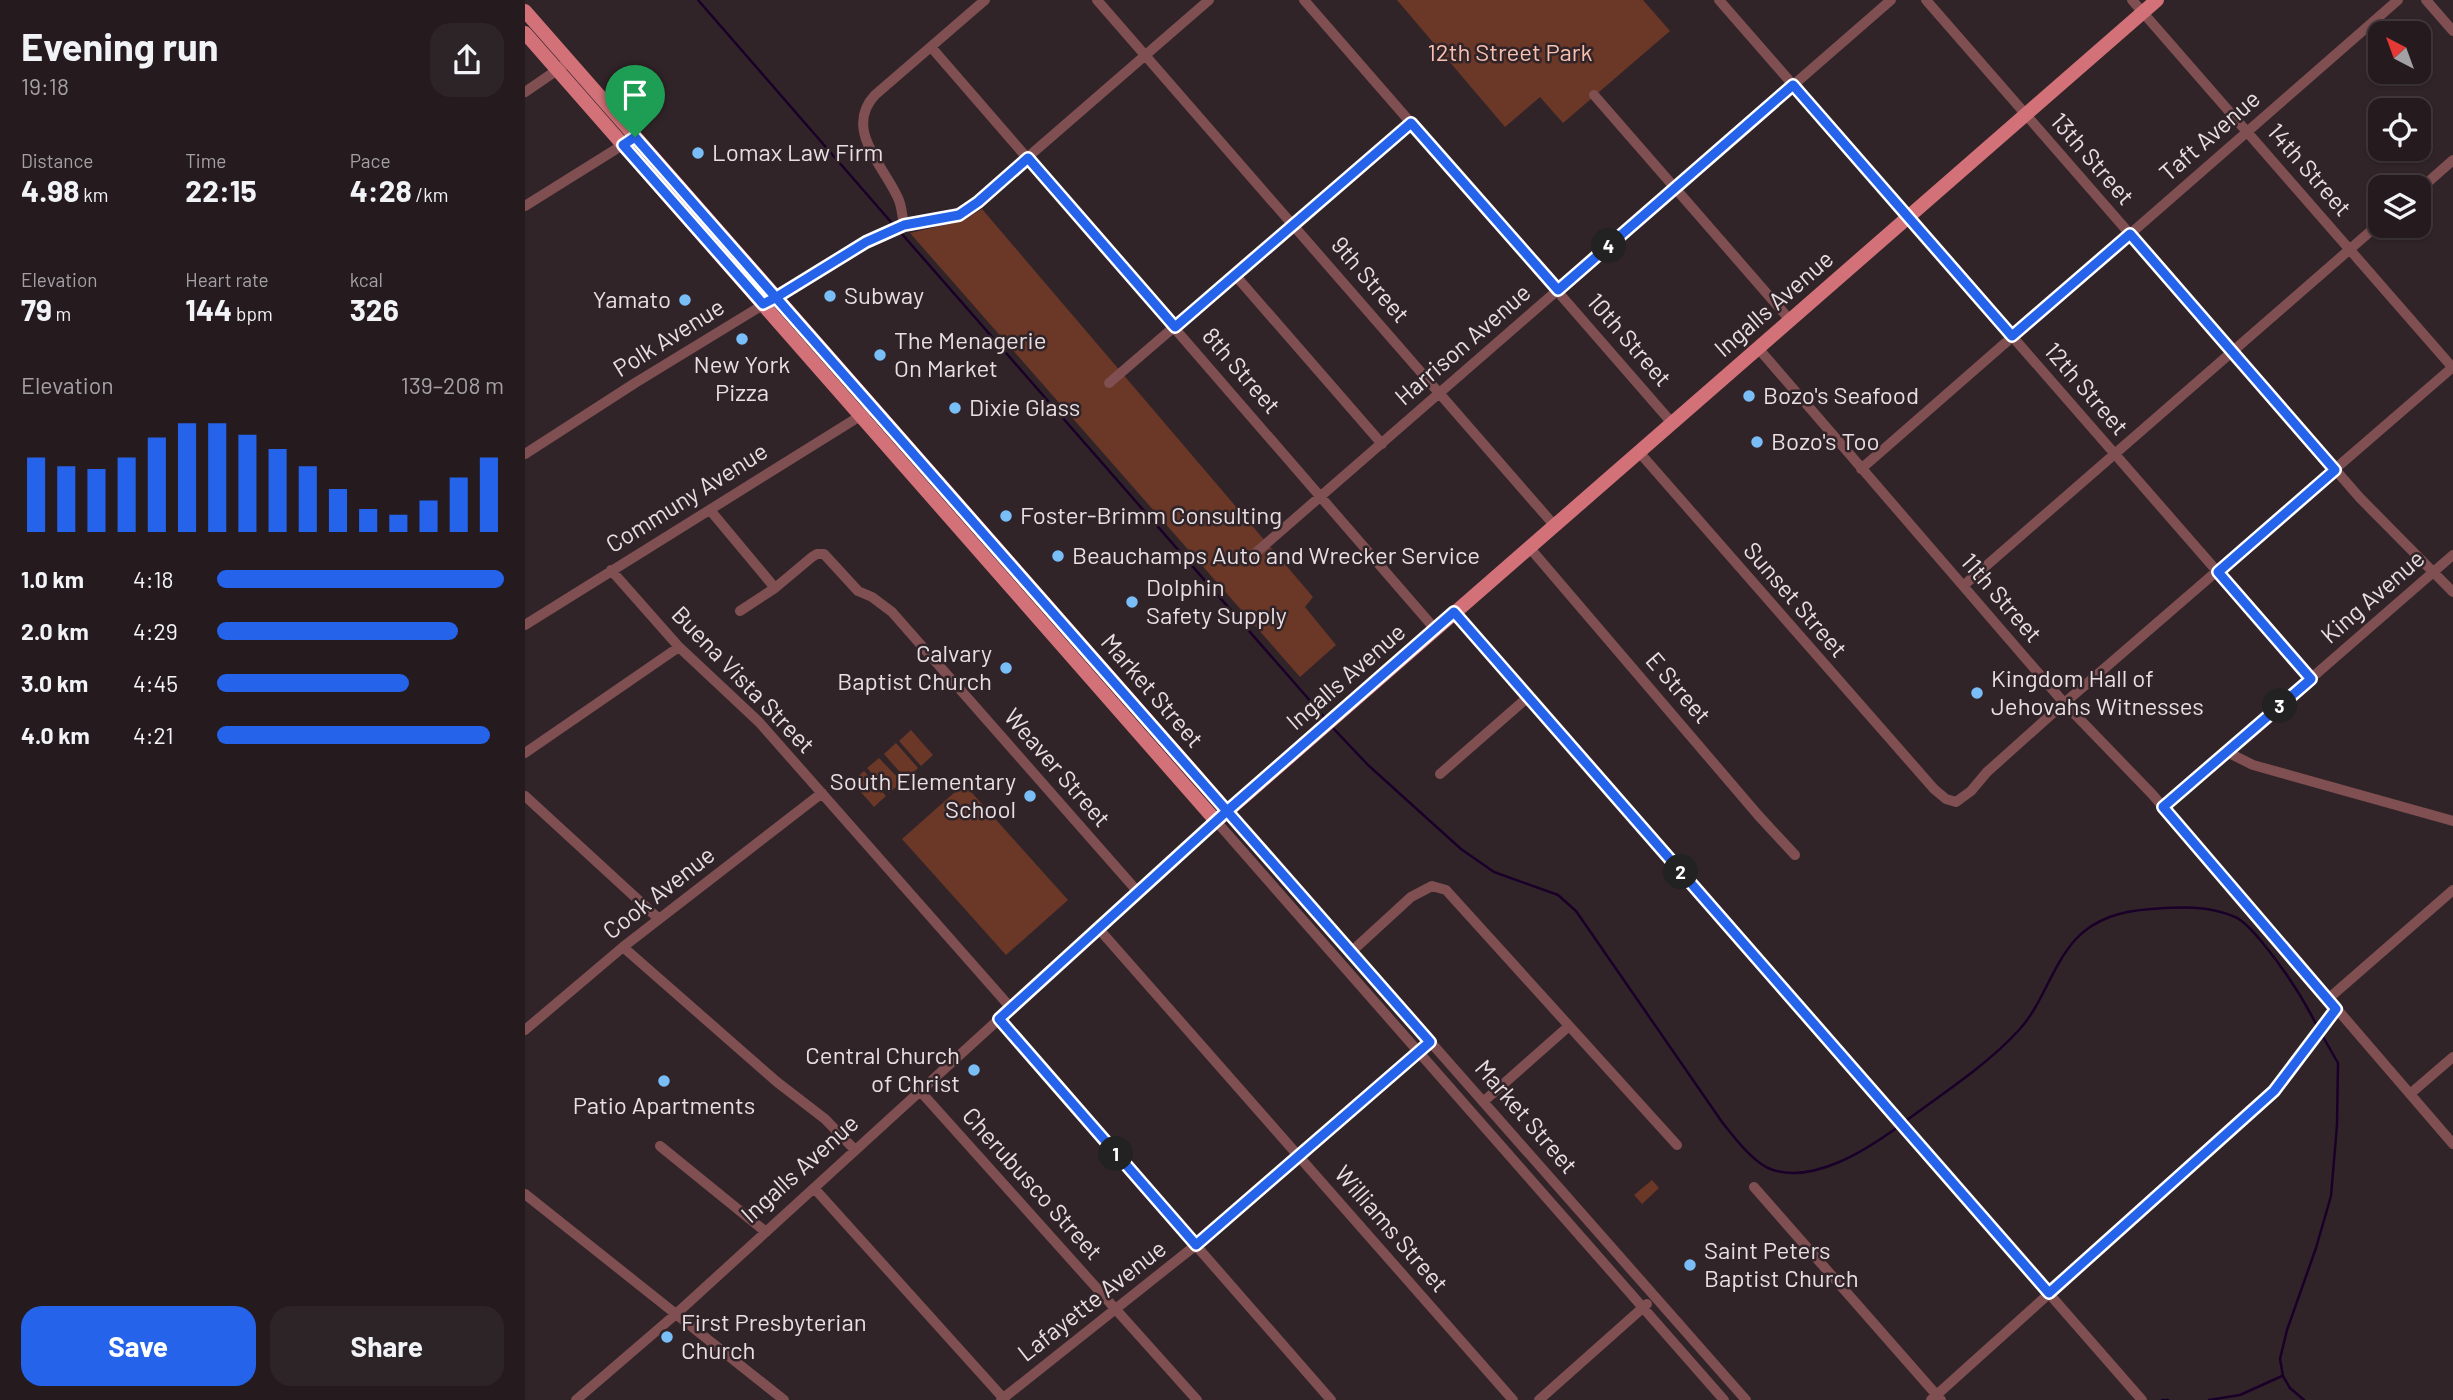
<!DOCTYPE html>
<html lang="en">
<head>
<meta charset="utf-8">
<style>
  :root { --surface:#251b1f; --page:#2d2428; --text:#f1f3f6; --muted:#a3a1a4; --line:#42393d; --accent:#2563eb }
  body { margin:0; font-family:Barlow,sans-serif; background:var(--page); color:var(--text); height:100vh; display:flex; flex-direction:column; font-size:26px; white-space:nowrap }
  * { box-sizing:border-box; margin:0 }
  p { font-size:23px; color:var(--muted) }
  .icon { flex:none; width:38px; height:38px; fill:none; stroke:currentColor; stroke-width:2; stroke-linecap:round; stroke-linejoin:round }
  .map { position:relative; flex:1; overflow:hidden }
  .details { display:flex; flex-direction:column; background:var(--surface); width:525px }
  .details>* { flex:none }
  .needle { width:46px; rotate:319deg }
  .tools { position:absolute; left:1843px; top:21px; display:grid; gap:14px }
  .tools a { display:grid; place-items:center; width:63px; height:63px; border-radius:14px; background:var(--surface); box-shadow:0 2px 5px #0004,0 0 0 2px var(--line); font-size:35px }
  .pin { position:absolute; display:grid; place-items:center; width:60px; height:60px; color:#fff; margin:-72px -30px; border-radius:50% 50% 50% 0; rotate:-45deg; box-shadow:0 0 7px #0007 }
  .pin .icon { rotate:45deg }
  .km { position:absolute; width:35px; height:35px; margin:-18px; border-radius:50%; background:#222; color:#fff; font-size:19px; line-height:35px; text-align:center }
  .round { display:grid; place-items:center; flex:none; width:74px; height:74px; border-radius:21px; background:var(--page) }
  .headline { display:flex; align-items:center; justify-content:space-between; height:119px; padding:0 21px }
  h1 { font-size:38px; font-weight:700; line-height:52px }
  .stats { display:grid; grid-template-columns:repeat(3,1fr); gap:10px; height:119px; padding:7px 21px }
  .stats div { display:grid; align-content:center }
  .stats b { font-size:30px; font-weight:700 }
  .stats small { font-size:19px; font-weight:400 }
  .stats p { font-size:19px }
  .chart { height:196px; padding:14px 21px }
  .chart p { display:flex; justify-content:space-between }
  .chart svg { width:100%; height:126px; margin-top:7px; stroke:var(--accent); stroke-width:6 }
  .action { display:flex; gap:14px; margin-top:auto; padding:14px 21px }
  .action a { flex:1; height:80px; border-radius:21px; background:var(--accent); color:#fff; font-size:28px; font-weight:700; line-height:80px; text-align:center }
  .action a+a { background:var(--page); color:var(--text) }
  ul { padding:0 21px; list-style:none; font-size:23px }
  li { display:grid; grid-template-columns:112px 84px 1fr; align-items:center; height:52px }
  li i { height:18px; border-radius:9px; background:var(--accent) }
  main { display:flex; flex:1; min-height:0 }
  .map>svg:first-child { display:block }
  .green { fill:#6b3727 }
  .lines { fill:none; stroke-linecap:round; stroke-linejoin:round }
  .stream { stroke:#1a0029; stroke-width:2.5 }
  .minor { stroke:#7f4f51; stroke-width:10 }
  .major { stroke:#d37178; stroke-width:14 }
  .route-casing { stroke:#fff; stroke-width:14 }
  .route { stroke:#2563eb; stroke-width:9 }
  .poi-dot { fill:#7abef8; stroke:#312429; stroke-width:2.5 }
  .labels { text-anchor:middle; stroke-width:5; stroke-linejoin:round; paint-order:stroke }
  .park-label { font-size:24px; fill:#f8c0ae; stroke:#312429 }
  .street-label { font-size:24px; fill:#e8dfe2; stroke:#312429 }
  .poi-label { font-size:24px; fill:#e8dfe2; stroke:#312429; text-anchor:start }
</style>
</head>
<body>
<main>
<section class="details">
<div class="headline"><div><h1>Evening run</h1><p>19:18</p></div><a class="round"><svg class="icon" aria-label="share" viewBox="0 0 24 24"><path d="M12 15V3M7 8l5-5 5 5M5 13v7h14v-7"/></svg></a></div>
<div class="stats">
<div><p>Distance</p><b>4.98<small> km</small></b></div>
<div><p>Time</p><b>22:15</b></div>
<div><p>Pace</p><b>4:28<small> /km</small></b></div>
</div>
<div class="stats">
<div><p>Elevation</p><b>79<small> m</small></b></div>
<div><p>Heart rate</p><b>144<small> bpm</small></b></div>
<div><p>kcal</p><b>326</b></div>
</div>
<div class="chart"><p><span>Elevation</span>139–208 m</p>
<svg viewBox="0 0 160 44" preserveAspectRatio="none"><path d="M5 44V18M15 44V21M25 44V22M35 44V18M45 44V11M55 44V6M65 44V6M75 44V10M85 44V15M95 44V21M105 44V29M115 44V36M125 44V38M135 44V33M145 44V25M155 44V18"/></svg>
</div>
<ul>
<li><b>1.0 km</b>4:18<i style="width:100%"></i></li>
<li><b>2.0 km</b>4:29<i style="width:84%"></i></li>
<li><b>3.0 km</b>4:45<i style="width:67%"></i></li>
<li><b>4.0 km</b>4:21<i style="width:95%"></i></li>
</ul>
<div class="action"><a>Save</a><a>Share</a></div>
</section>
<div class="map">
<svg width="1928" height="1400" viewBox="0 0 1928 1400">
  <rect width="100%" height="100%" fill="#312429"/>
  <!-- green -->
  <path class="green" d="M872 0H1118L1145 31 1038 123 1015 97 980 127Z
    M457 209 788 597 780 607 811 645 775 677 385 233 436 221Z
    M386 730 408 755 396 766 374 741Z
    M371 743 393 768 381 779 359 754Z
    M354 758 377 782 364 793 342 768Z
    M339 771 361 796 349 807 327 782Z
    M439 784 543 900 481 955 377 839Z
    M1127 1180 1134 1188 1117 1204 1109 1195Z"/>
  <g class="lines">
    <!-- stream -->
    <path class="stream" d="M173 0 366 222
      M377 234 801 719
      M807 727 843 765 936 849 969 872 1033 895 1051 911 1197 1122C1209 1137 1229 1164 1248 1170 1290 1183 1341 1150 1373 1127
      M1378 1123C1417 1094 1461 1066 1494 1030 1518 1004 1526 967 1550 940 1570 918 1597 911 1626 909 1655 907 1683 905 1710 917 1720 921 1730 934 1737 942 1760 970 1776 994 1792 1026
      M1637 1400H1643
      M1684 1400 1715 1395 1757 1376
      M1779 1400 1765 1388 1758 1376 1755 1359 1762 1330 1791 1248 1806 1196 1812 1125 1813 1063 1797 1035"/>
    <!-- minor -->
    <path class="minor" d="M572 0 1029 525
      M779 0 1147 423
      M1194 0 1786 679
      M1401 0 1835 498 1928 592
      M1607 0 1928 368
      M1901 0 1928 31
      M406 47 910 629
      M0 92 38 66
      M1069 95 1265 320
      M1894 190 1928 160
      M0 206 104 141
      M379 225C377 216 377 206 373 198 359 166 318 129 350 95L460 0
      M710 275 857 444
      M1233 348 1540 704 1627 794 1928 1144
      M584 383 886 123
      M1114 452 1409 789 1421 799 1431 802 1446 791 1462 772 1529 712 1928 367
      M0 454 110 383 341 242 379 225 421 219 442 210 684 0
      M1336 469 1873 0
      M185 510 250 588
      M1004 547 1233 815 1270 855
      M727 556 1366 0
      M86 570 154 647 234 722 486 1008
      M1438 586 1855 223
      M215 611 250 588 287 557 292 554H299L333 591 347 597 367 612 613 892
      M929 613 1617 1400
      M0 625 348 408
      M1702 752 1728 765 1928 821
      M0 753 154 647
      M915 774 1003 697
      M0 796 134 919
      M1638 807 1928 555
      M702 811 1221 1400
      M573 928 988 1400
      M98 947 252 1082 300 1119 330 1150
      M826 952 886 897 907 886 921 890 1152 1145
      M1803 999 1928 890
      M473 1019 806 1400
      M0 1030 98 947 297 793
      M395 1091 672 1400
      M1885 1094 1928 1057
      M958 1102 1044 1026
      M135 1146 241 1232
      M1229 1187 1416 1400
      M289 1188 480 1400
      M0 1194 259 1400
      M51 1400 151 1314 691 821 1199 1400
      M476 1400 671 1245 898 1048
      M1014 1400 1122 1304
      M1406 1400 1749 1091 1811 1009"/>
    <!-- major -->
    <path class="major" d="M0 11 702 811
      M0 33 691 821 1632 0"/>
  </g>
  <g class="lines">
    <!-- route casing -->
    <g class="route-casing">
      <path id="route" d="M110 137 702 811 474 1019 671 1245 905 1042 702 811 929 612 1524 1293 1749 1091 1811 1009 1638 807 1786 679 1693 572 1810 470 1605 234 1487 336 1268 85 1033 290 886 123 650 327 503 158 453 202 434 215 379 225 341 242 250 298 238 304 98 145 110 137"/>
    </g>
    <!-- route -->
    <use href="#route" class="route"/>
  </g>
  <!-- markers -->
  <g class="poi-dot">
    <circle cx="173" cy="153" r="7"/>
    <circle cx="305" cy="296" r="7"/>
    <circle cx="160" cy="300" r="7"/>
    <circle cx="217" cy="339" r="7"/>
    <circle cx="355" cy="355" r="7"/>
    <circle cx="1224" cy="396" r="7"/>
    <circle cx="430" cy="408" r="7"/>
    <circle cx="1232" cy="442" r="7"/>
    <circle cx="481" cy="516" r="7"/>
    <circle cx="533" cy="556" r="7"/>
    <circle cx="607" cy="602" r="7"/>
    <circle cx="481" cy="668" r="7"/>
    <circle cx="1452" cy="693" r="7"/>
    <circle cx="505" cy="796" r="7"/>
    <circle cx="449" cy="1070" r="7"/>
    <circle cx="139" cy="1081" r="7"/>
    <circle cx="1165" cy="1265" r="7"/>
    <circle cx="142" cy="1337" r="7"/>
  </g>
  <g class="labels">
    <!-- park labels -->
    <g class="park-label">
      <text x="985" y="61">12th Street Park</text>
    </g>
    <!-- street labels -->
    <g class="street-label">
      <text transform="translate(1685 136) rotate(-41)" y="8">Taft Avenue</text>
      <text transform="translate(1567 159) rotate(49)" y="8">13th Street</text>
      <text transform="translate(1784 170) rotate(49)" y="8">14th Street</text>
      <text transform="translate(845 280) rotate(49)" y="8">9th Street</text>
      <text transform="translate(1249 304) rotate(-41)" y="8">Ingalls Avenue</text>
      <text transform="translate(144 338) rotate(-32)" y="8">Polk Avenue</text>
      <text transform="translate(1104 340) rotate(49)" y="8">10th Street</text>
      <text transform="translate(938 345) rotate(-41)" y="8">Harrison Avenue</text>
      <text transform="translate(716 371) rotate(49)" y="8">8th Street</text>
      <text transform="translate(1561 389) rotate(49)" y="8">12th Street</text>
      <text transform="translate(162 498) rotate(-32)" y="8">Communy Avenue</text>
      <text transform="translate(1848 597) rotate(-41)" y="8">King Avenue</text>
      <text transform="translate(1476 598) rotate(49)" y="8">11th Street</text>
      <text transform="translate(1270 600) rotate(49)" y="8">Sunset Street</text>
      <text transform="translate(821 677) rotate(-41)" y="8">Ingalls Avenue</text>
      <text transform="translate(218 680) rotate(46)" y="8">Buena Vista Street</text>
      <text transform="translate(1153 688) rotate(49)" y="8">E Street</text>
      <text transform="translate(627 691) rotate(49)" y="8">Market Street</text>
      <text transform="translate(532 768) rotate(49)" y="8">Weaver Street</text>
      <text transform="translate(134 893) rotate(-38)" y="8">Cook Avenue</text>
      <text transform="translate(1001 1117) rotate(49)" y="8">Market Street</text>
      <text transform="translate(275 1169) rotate(-42)" y="8">Ingalls Avenue</text>
      <text transform="translate(507 1184) rotate(48)" y="8">Cherubusco Street</text>
      <text transform="translate(866 1229) rotate(49)" y="8">Williams Street</text>
      <text transform="translate(567 1301) rotate(-38)" y="8">Lafayette Avenue</text>
    </g>
    <!-- poi labels -->
    <g class="poi-label">
      <text x="187" y="161">Lomax Law Firm</text>
      <text x="319" y="304">Subway</text>
      <text x="146" y="308" text-anchor="end">Yamato</text>
      <text x="369" y="349">The Menagerie<tspan x="369" dy="28">On Market</tspan></text>
      <text x="217" y="373" text-anchor="middle">New York<tspan x="217" dy="28">Pizza</tspan></text>
      <text x="1238" y="404">Bozo's Seafood</text>
      <text x="444" y="416">Dixie Glass</text>
      <text x="1246" y="450">Bozo's Too</text>
      <text x="495" y="524">Foster-Brimm Consulting</text>
      <text x="547" y="564">Beauchamps Auto and Wrecker Service</text>
      <text x="621" y="596">Dolphin<tspan x="621" dy="28">Safety Supply</tspan></text>
      <text x="467" y="662" text-anchor="end">Calvary<tspan x="467" dy="28">Baptist Church</tspan></text>
      <text x="1466" y="687">Kingdom Hall of<tspan x="1466" dy="28">Jehovahs Witnesses</tspan></text>
      <text x="491" y="790" text-anchor="end">South Elementary<tspan x="491" dy="28">School</tspan></text>
      <text x="435" y="1064" text-anchor="end">Central Church<tspan x="435" dy="28">of Christ</tspan></text>
      <text x="139" y="1114" text-anchor="middle">Patio Apartments</text>
      <text x="1179" y="1259">Saint Peters<tspan x="1179" dy="28">Baptist Church</tspan></text>
      <text x="156" y="1331">First Presbyterian<tspan x="156" dy="28">Church</tspan></text>
    </g>
  </g>
</svg>
<div class="tools">
<a><svg class="needle" viewBox="-14 -14 28 28"><path d="M0-13l5 13h-10z" fill="#e53935"/><path d="M0 13l5-13h-10z" fill="#a3a1a4"/></svg></a>
<a><svg class="icon" aria-label="locate" viewBox="0 0 24 24"><circle cx="12" cy="12" r="6"/><path d="M12 2v4M12 18v4M2 12h4M18 12h4"/></svg></a>
<a><svg class="icon" aria-label="layers" viewBox="0 0 24 24"><path d="M12 4l9 5-9 5-9-5zM3 14l9 5 9-5"/></svg></a>
</div>
<div class="pin" style="left:110px;top:137px;background:#1e9e55"><svg class="icon" aria-label="arrive" viewBox="0 0 24 24"><path d="M6 21V4h12l-3 4 3 4H6"/></svg></div>
<b class="km" style="left:591px;top:1154px">1</b>
<b class="km" style="left:1156px;top:872px">2</b>
<b class="km" style="left:1755px;top:706px">3</b>
<b class="km" style="left:1084px;top:246px">4</b>
</div>
</main>
</body>
</html>
